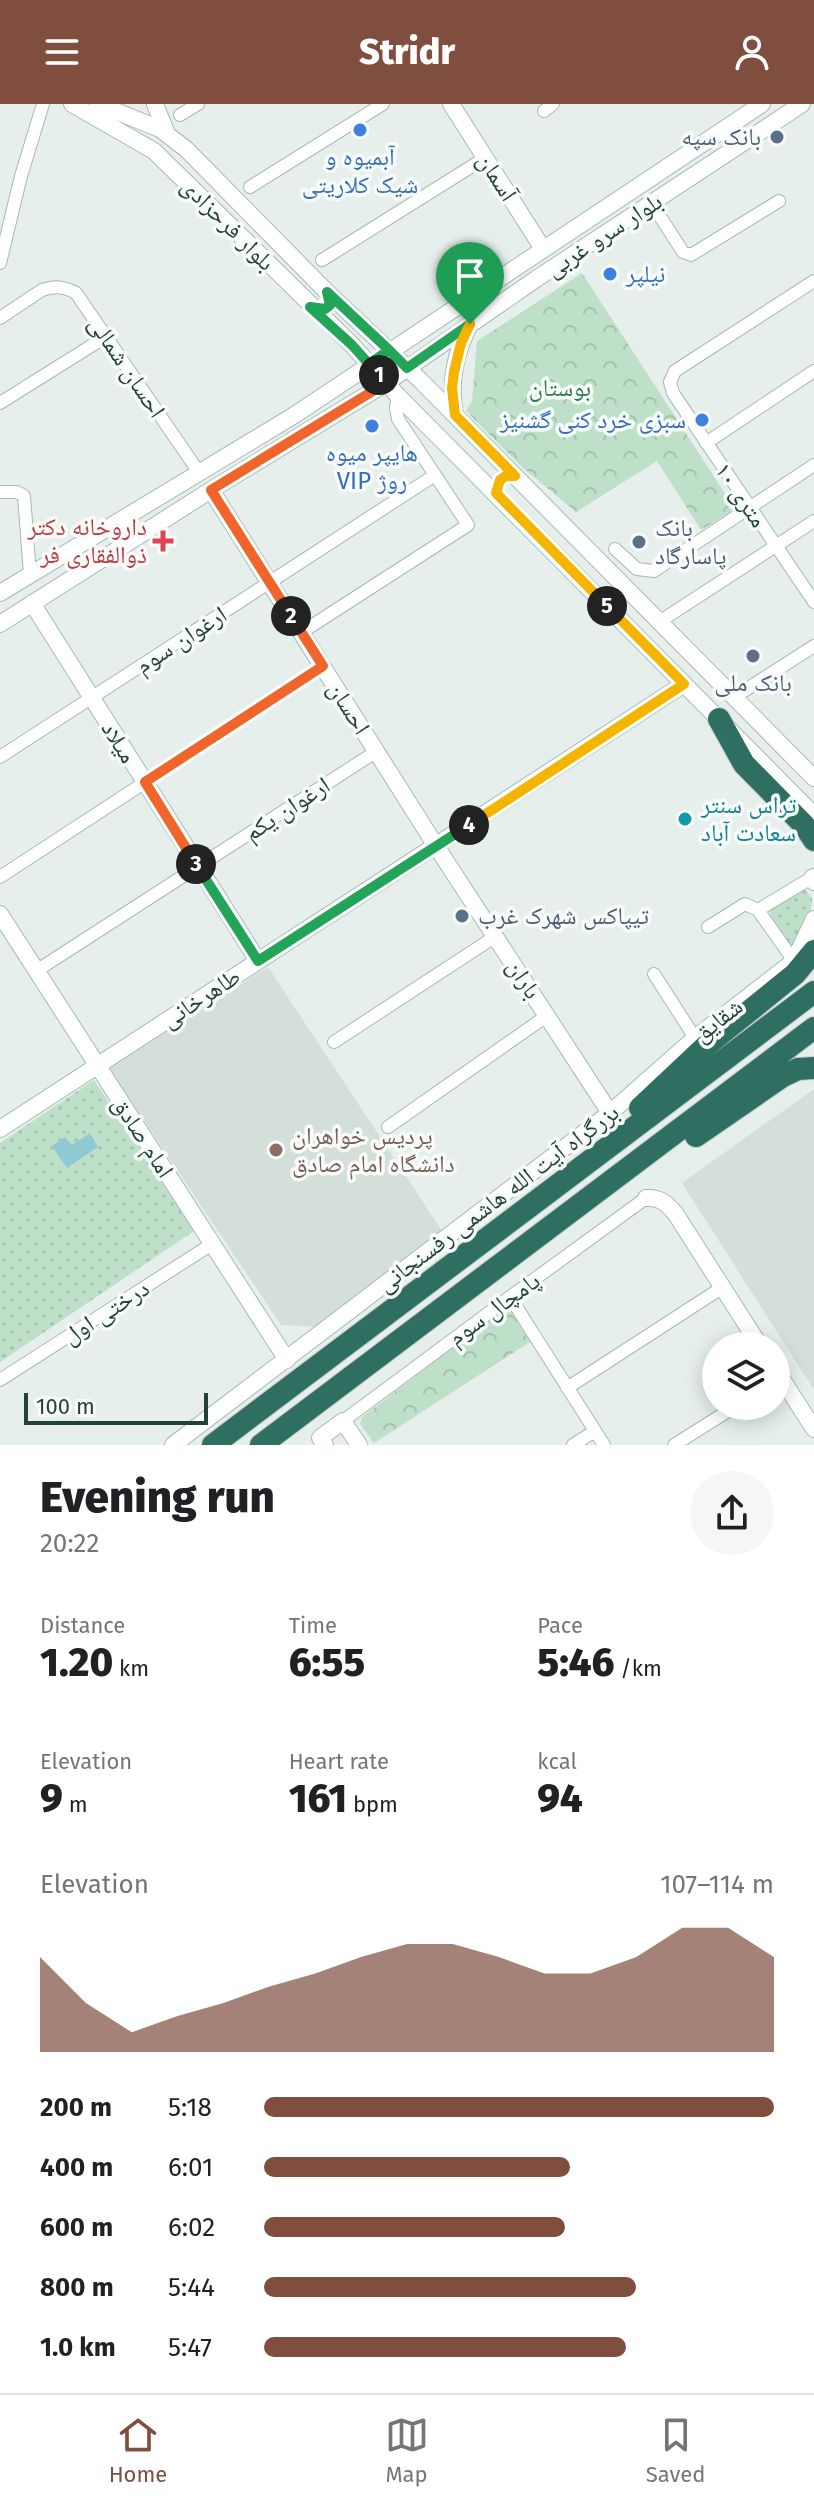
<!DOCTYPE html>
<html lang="en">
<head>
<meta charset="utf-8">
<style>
  :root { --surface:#fff; --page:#f6f6f6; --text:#202124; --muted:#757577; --line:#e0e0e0; --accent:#7f4e3f }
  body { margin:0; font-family:"Fira Sans","Noto Naskh Arabic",sans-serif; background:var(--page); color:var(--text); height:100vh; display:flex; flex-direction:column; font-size:30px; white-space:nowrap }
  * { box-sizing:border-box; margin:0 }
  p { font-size:26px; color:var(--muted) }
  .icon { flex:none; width:44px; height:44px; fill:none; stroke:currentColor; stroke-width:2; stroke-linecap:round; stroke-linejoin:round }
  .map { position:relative; height:1341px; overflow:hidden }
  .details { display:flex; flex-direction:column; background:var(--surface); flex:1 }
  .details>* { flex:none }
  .controls { position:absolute; left:702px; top:1228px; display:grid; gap:16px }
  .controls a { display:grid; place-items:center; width:88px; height:88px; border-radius:50%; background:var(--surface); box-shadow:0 4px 20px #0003; font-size:40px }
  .scale { position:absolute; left:24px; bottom:20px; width:184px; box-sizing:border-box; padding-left:8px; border:4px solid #24423a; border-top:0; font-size:22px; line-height:28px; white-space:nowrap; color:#24423a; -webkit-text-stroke:6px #f7fbf9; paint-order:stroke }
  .pin { position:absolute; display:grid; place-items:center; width:68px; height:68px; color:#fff; margin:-82px -34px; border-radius:50% 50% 50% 0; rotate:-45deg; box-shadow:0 0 8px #0007 }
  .pin .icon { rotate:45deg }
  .km { position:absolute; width:40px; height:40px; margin:-20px; border-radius:50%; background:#222; color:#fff; font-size:22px; line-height:40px; text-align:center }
  .round { display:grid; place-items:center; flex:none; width:84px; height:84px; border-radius:42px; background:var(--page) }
  .summary { display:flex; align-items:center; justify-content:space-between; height:136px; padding:0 40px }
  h1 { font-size:44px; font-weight:800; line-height:60px }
  .metrics { display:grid; grid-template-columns:repeat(3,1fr); gap:12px; height:136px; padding:8px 40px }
  .metrics div { display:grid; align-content:center }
  .metrics b { font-size:40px; font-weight:800 }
  .metrics small { font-size:22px; font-weight:400 }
  .metrics p { font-size:22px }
  .chart { height:224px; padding:16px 40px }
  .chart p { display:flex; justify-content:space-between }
  .chart svg { width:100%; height:144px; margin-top:8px; fill:var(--accent); opacity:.7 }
  ul { padding:0 40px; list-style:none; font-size:26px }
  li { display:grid; grid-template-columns:128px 96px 1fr; align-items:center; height:60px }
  li i { height:20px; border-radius:10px; background:var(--accent) }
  header { display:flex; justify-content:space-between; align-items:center; height:104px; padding:0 40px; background:var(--accent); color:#fff; font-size:36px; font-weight:800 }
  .tabs { display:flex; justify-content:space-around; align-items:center; height:112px; border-top:2px solid var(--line); background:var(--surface); font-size:22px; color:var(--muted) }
  .tabs a { display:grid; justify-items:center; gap:4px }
  .tabs .current { color:var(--accent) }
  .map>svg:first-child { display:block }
  .built { fill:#d4dfda }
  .park { fill:url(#park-crowns) }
  .garden { fill:url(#garden-dots) }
  .water { fill:#8ec9d4 }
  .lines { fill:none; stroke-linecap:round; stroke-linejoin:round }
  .street-casing { stroke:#a8b8b2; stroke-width:14 }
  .secondary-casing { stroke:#a4bbb3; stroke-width:18 }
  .highway-casing { stroke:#c2cac8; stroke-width:24 }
  .street { stroke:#fff; stroke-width:12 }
  .secondary { stroke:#fff; stroke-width:16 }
  .highway { stroke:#2f6f62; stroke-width:22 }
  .split-1-casing { stroke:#fff; stroke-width:16 }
  .split-2-casing { stroke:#fff; stroke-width:16 }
  .split-3-casing { stroke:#fff; stroke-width:16 }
  .split-4-casing { stroke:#fff; stroke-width:16 }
  .split-5-casing { stroke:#fff; stroke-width:16 }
  .split-6-casing { stroke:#fff; stroke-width:16 }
  .split-1 { stroke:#22a559; stroke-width:10 }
  .split-2 { stroke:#f0652b; stroke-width:10 }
  .split-3 { stroke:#f0652b; stroke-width:10 }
  .split-4 { stroke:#22a559; stroke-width:10 }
  .split-5 { stroke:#f5b400; stroke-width:10 }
  .split-6 { stroke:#f5b400; stroke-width:10 }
  .shop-dot { fill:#3f7fe0; stroke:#f7fbf9; stroke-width:3 }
  .service-dot { fill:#5c6f8a; stroke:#f7fbf9; stroke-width:3 }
  .health-dot { fill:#e0444e; stroke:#f7fbf9; stroke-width:3 }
  .culture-dot { fill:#0f9aa8; stroke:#f7fbf9; stroke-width:3 }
  .education-dot { fill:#8d6e63; stroke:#f7fbf9; stroke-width:3 }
  .labels { text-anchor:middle; stroke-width:7; stroke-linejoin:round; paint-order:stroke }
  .service-label { font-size:24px; fill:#4e5e75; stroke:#f7fbf9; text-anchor:start }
  .shop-label { font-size:24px; fill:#366cbe; stroke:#f7fbf9 }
  .street-label { font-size:24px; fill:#24423a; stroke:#f7fbf9 }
  .park-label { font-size:24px; fill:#2d7a4b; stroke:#f7fbf9 }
  .health-label { font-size:24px; fill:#be3a42; stroke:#f7fbf9; text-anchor:end }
  .culture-label { font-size:24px; fill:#0d838f; stroke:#f7fbf9; text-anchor:start }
  .education-label { font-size:24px; fill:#785e54; stroke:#f7fbf9; text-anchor:start }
</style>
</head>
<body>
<header><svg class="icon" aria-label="menu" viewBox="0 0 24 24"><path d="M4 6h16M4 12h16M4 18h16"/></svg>Stridr<svg class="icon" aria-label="person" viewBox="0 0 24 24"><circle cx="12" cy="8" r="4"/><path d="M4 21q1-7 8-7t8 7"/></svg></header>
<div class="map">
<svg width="814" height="1341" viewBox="0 0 814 1341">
  <defs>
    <pattern id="park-crowns" width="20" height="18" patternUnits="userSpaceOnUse" patternTransform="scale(2)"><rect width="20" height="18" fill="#bfe0c8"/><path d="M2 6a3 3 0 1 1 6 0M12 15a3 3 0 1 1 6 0" fill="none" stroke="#a4c1ad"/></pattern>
    <pattern id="garden-dots" width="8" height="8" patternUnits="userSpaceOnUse" patternTransform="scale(2)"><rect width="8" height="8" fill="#bfe0c8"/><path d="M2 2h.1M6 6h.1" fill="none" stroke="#a4c1ad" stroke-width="1.8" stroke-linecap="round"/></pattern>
  </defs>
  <rect width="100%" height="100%" fill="#e6efeb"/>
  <!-- built -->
  <path class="built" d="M268 863 442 1127 316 1223 281 1221 109 964Z
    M814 985V1286L682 1079Z"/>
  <!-- park -->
  <path class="park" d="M582 169 735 405 701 426 657 357 576 408 522 363 466 307 472 297 477 237Z
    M507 1202 530 1238 374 1339 360 1320 362 1313Z"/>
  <!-- garden -->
  <path class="garden" d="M803 783 812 794C812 815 803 827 792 844L771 814 769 804Z
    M94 976 194 1127 0 1258V1039Z"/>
  <!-- water -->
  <path class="water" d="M90 1029 98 1043 67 1064 52 1042 65 1033 72 1041Z"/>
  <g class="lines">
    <!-- street casing -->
    <g class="street-casing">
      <path id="street" d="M544 7 553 0
        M180 11 198 0
        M250 83 383 0
        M652 100 683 148 691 151 779 97
        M322 156 485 54
        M0 159 21 72 43 0
        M814 177 675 267 670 278 673 289 814 498
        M0 214 42 186C55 182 63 182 76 189L198 367
        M0 299 107 232
        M706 339 814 267
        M0 388H17L24 392 30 471
        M615 445 637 465 654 467 814 361
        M659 518 814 417
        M302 528 468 421 398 315 396 304 398 292
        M733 594 814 542
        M0 653 435 371
        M0 773 323 562
        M758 806 813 773
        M758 806 794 857
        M708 823 745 800 758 806
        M36 867 377 647
        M654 870 695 934
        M334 938 496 832
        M388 1023 548 911
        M510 1193 604 1341
        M0 1276 212 1140
        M567 1284 723 1183
        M343 1317 510 1193 646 1094
        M573 1341 595 1327
        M674 1341 736 1302"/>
    </g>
    <!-- secondary casing -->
    <g class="secondary-casing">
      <path id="secondary" d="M72 0 154 47 352 241 398 292 814 711
        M98 0 160 25 186 45 327 188 420 276 814 674
        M155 0 167 30
        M451 0 543 145
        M455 311C449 279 455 249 470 220
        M211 386 436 742 610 1009
        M0 489 293 312 762 0
        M32 499 258 857
        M0 520 211 386 386 279 536 175 802 0
        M813 773 814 778
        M0 810 287 1256
        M0 1025 684 580
        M646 1094C660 1093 666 1099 675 1109L760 1242
        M776 1266 814 1325
        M173 1341 610 1009 695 934 794 857 814 815
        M325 1341 320 1334 343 1317 359 1341"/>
    </g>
    <!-- highway casing -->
    <g class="highway-casing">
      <path id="highway" d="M719 615 744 660 804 721 814 736
        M640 1004 707 941 795 870 814 847
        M696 1032 783 972 798 965 814 964
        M213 1341 814 888
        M261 1341 814 924"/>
    </g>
    <!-- street -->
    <use href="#street" class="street"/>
    <!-- secondary -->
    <use href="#secondary" class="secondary"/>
    <!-- highway -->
    <use href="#highway" class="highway"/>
  </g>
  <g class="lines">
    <!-- split-1 casing -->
    <g class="split-1-casing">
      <path id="split-1" d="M379 271 369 260 389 246 327 188 330 201 325 205 310 203 352 241 369 260 389 246 407 264 470 220"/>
    </g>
    <!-- split-2 casing -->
    <g class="split-2-casing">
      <path id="split-2" d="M291 512 211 386 386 279 379 271"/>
    </g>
    <!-- split-3 casing -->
    <g class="split-3-casing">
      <path id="split-3" d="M196 760 145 678 323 562 291 512"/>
    </g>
    <!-- split-4 casing -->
    <g class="split-4-casing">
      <path id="split-4" d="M196 760 258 857 469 721"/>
    </g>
    <!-- split-5 casing -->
    <g class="split-5-casing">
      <path id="split-5" d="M469 721 684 580 607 502"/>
    </g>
    <!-- split-6 casing -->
    <g class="split-6-casing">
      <path id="split-6" d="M470 220 461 239 454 268 452 284 455 311 515 372H506L500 376 496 389 607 502"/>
    </g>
    <!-- split-1 -->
    <use href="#split-1" class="split-1"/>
    <!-- split-2 -->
    <use href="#split-2" class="split-2"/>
    <!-- split-3 -->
    <use href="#split-3" class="split-3"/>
    <!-- split-4 -->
    <use href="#split-4" class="split-4"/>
    <!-- split-5 -->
    <use href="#split-5" class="split-5"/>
    <!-- split-6 -->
    <use href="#split-6" class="split-6"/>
  </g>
  <!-- markers -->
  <g class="shop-dot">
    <circle cx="360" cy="26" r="8"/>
    <circle cx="610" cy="170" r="8"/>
    <circle cx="702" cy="316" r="8"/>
    <circle cx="372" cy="322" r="8"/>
  </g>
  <g class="service-dot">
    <circle cx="777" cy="33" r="8"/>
    <circle cx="639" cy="438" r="8"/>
    <circle cx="753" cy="552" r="8"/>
    <circle cx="462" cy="812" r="8"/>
  </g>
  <path class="health-dot" d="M159 425h8v8h8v8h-8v8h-8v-8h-8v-8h8z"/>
  <circle class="culture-dot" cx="685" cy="715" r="8"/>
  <circle class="education-dot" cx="276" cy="1046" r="8"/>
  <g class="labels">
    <!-- service labels -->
    <g class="service-label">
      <text x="761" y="41" text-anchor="end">بانک سپه</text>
      <text x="655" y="432">بانک<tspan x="655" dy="28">پاسارگاد</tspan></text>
      <text x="753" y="587" text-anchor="middle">بانک ملی</text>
      <text x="478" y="820">تیپاکس شهرک غرب</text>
    </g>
    <!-- shop labels -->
    <g class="shop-label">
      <text x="360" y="61">آبمیوه و<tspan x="360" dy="28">شیک کلاریتی</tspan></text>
      <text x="626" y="178" text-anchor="start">نیلپر</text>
      <text x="686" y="324" text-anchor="end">سبزی خرد کنی گشنیز</text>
      <text x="372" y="357">هایپر میوه<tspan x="372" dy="28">VIP روژ</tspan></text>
    </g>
    <!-- street labels -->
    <g class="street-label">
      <text transform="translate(497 73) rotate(57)" y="8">آسمان</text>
      <text transform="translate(228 120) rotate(45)" y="8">بلوار فرحزادی</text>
      <text transform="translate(604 131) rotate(-33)" y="8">بلوار سرو غربی</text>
      <text transform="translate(127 263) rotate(56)" y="8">احسان شمالی</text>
      <text transform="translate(741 391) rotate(56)" y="8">۱۰ متری</text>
      <text transform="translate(181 536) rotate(-33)" y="8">ارغوان سوم</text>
      <text transform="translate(349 604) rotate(58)" y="8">احسان</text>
      <text transform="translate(119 638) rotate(58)" y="8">میلاد</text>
      <text transform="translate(287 705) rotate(-33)" y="8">ارغوان یکم</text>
      <text transform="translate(524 875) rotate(57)" y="8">باران</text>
      <text transform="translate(201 894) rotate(-33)" y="8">طاهرخانی</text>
      <text transform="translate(718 916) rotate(-38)" y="8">شقایق</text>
      <text transform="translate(143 1033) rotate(57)" y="8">امام صادق</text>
      <text transform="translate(498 1094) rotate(-37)" y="8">بزرگراه آیت الله هاشمی رفسنجانی</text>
      <text transform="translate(494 1205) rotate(-36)" y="8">پامچال سوم</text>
      <text transform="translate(106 1208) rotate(-33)" y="8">درختی اول</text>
    </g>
    <!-- park labels -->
    <g class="park-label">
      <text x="560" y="292">بوستان</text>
    </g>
    <!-- health labels -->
    <g class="health-label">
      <text x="147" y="431">داروخانه دکتر<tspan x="147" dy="28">ذوالفقاری فر</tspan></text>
    </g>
    <!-- culture labels -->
    <g class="culture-label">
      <text x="701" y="709">تراس سنتر<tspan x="701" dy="28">سعادت آباد</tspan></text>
    </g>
    <!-- education labels -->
    <g class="education-label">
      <text x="292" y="1040">پردیس خواهران<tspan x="292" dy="28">دانشگاه امام صادق</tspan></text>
    </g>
  </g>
</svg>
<div class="controls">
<a><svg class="icon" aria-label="layers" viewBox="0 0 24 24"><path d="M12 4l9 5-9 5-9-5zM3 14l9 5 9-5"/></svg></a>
</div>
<div class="scale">100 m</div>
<div class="pin" style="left:470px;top:220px;background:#1e9e55"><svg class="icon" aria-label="arrive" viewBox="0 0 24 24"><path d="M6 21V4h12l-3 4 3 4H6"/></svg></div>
<b class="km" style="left:379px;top:271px">1</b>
<b class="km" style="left:291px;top:512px">2</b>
<b class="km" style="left:196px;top:760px">3</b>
<b class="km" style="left:469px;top:721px">4</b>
<b class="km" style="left:607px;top:502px">5</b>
</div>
<section class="details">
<div class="summary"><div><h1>Evening run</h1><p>20:22</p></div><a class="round"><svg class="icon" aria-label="share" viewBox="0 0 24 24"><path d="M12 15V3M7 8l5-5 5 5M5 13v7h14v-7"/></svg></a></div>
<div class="metrics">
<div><p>Distance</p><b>1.20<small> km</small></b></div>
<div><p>Time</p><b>6:55</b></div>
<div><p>Pace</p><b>5:46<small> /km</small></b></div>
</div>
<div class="metrics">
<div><p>Elevation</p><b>9<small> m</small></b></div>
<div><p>Heart rate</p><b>161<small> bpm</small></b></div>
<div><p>kcal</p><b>94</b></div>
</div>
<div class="chart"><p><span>Elevation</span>107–114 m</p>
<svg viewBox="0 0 160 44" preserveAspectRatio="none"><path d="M0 44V15L10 29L20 38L30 33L40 29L50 24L60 20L70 15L80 11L90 11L100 15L110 20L120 20L130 15L140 6L150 6L160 15V44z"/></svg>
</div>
<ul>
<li><b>200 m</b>5:18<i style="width:100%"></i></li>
<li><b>400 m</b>6:01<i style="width:60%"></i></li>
<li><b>600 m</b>6:02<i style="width:59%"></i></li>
<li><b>800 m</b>5:44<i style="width:73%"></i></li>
<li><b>1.0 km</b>5:47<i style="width:71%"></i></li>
</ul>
</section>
<nav class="tabs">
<a class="current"><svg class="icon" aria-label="home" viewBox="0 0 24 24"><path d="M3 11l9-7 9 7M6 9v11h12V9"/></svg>Home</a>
<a><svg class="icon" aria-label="map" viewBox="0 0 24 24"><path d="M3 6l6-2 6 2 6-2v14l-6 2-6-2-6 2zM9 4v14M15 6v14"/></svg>Map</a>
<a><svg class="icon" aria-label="saved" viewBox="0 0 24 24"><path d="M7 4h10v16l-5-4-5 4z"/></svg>Saved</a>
</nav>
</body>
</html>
